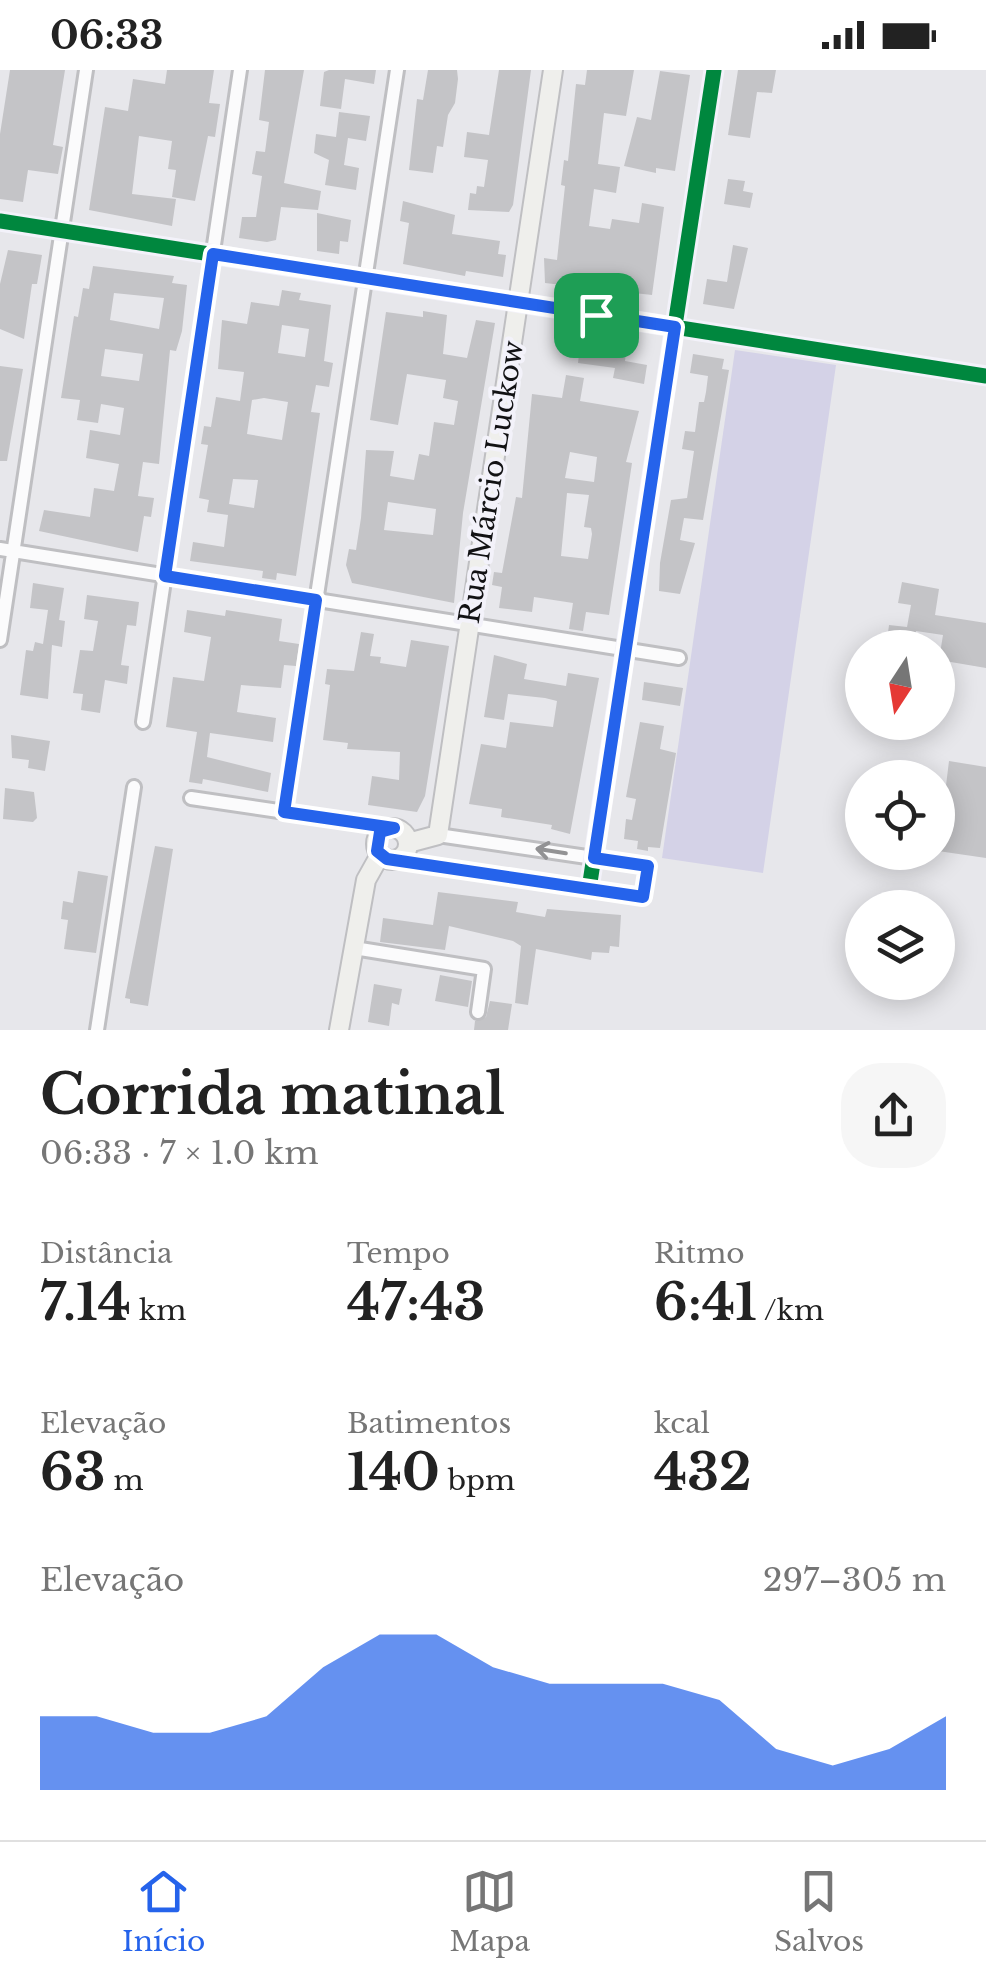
<!DOCTYPE html>
<html lang="pt">
<head>
<meta charset="utf-8">
<style>
  :root { --surface:#fff; --page:#f6f6f6; --text:#222; --muted:#767676; --line:#e0e0e0; --accent:#2563eb }
  body { margin:0; font-family:"Libre Baskerville",serif; background:var(--page); color:var(--text); height:100vh; display:flex; flex-direction:column; font-size:38px; white-space:nowrap }
  * { box-sizing:border-box; margin:0 }
  p { font-size:32px; color:var(--muted) }
  .icon { flex:none; width:55px; height:55px; fill:none; stroke:currentColor; stroke-width:2; stroke-linecap:round; stroke-linejoin:round }
  .map { position:relative; height:960px; overflow:hidden }
  .details { display:flex; flex-direction:column; background:var(--surface); flex:1 }
  .details>* { flex:none }
  .needle { width:65px; rotate:192deg }
  .controls { position:absolute; left:845px; top:560px; display:grid; gap:20px }
  .controls a { display:grid; place-items:center; width:110px; height:110px; border-radius:50%; background:var(--surface); box-shadow:0 5px 25px #0003; font-size:50px }
  .pin { position:absolute; display:grid; place-items:center; width:85px; height:85px; color:#fff; margin:-42px; border-radius:20px; box-shadow:0 5px 15px #0006 }
  .round { display:grid; place-items:center; flex:none; width:105px; height:105px; border-radius:40px; background:var(--page) }
  .head { display:flex; align-items:center; justify-content:space-between; height:170px; padding:0 40px }
  h1 { font-size:55px; font-weight:700; line-height:75px }
  .figures { display:grid; grid-template-columns:repeat(3,1fr); gap:15px; height:170px; padding:10px 40px }
  .figures div { display:grid; align-content:center }
  .figures b { font-size:50px; font-weight:700 }
  .figures small { font-size:28px; font-weight:400 }
  .figures p { font-size:28px }
  .chart { height:280px; padding:20px 40px }
  .chart p { display:flex; justify-content:space-between }
  .chart svg { width:100%; height:180px; margin-top:10px; fill:var(--accent); opacity:.7 }
  .status { display:flex; justify-content:space-between; align-items:center; height:70px; padding:0 50px; background:var(--surface); direction:ltr }
  .status svg { height:28px; fill:currentColor }
  .menu { display:flex; justify-content:space-around; align-items:center; height:140px; border-top:2px solid var(--line); background:var(--surface); font-size:28px; color:var(--muted) }
  .menu a { display:grid; justify-items:center; gap:5px }
  .menu .active { color:var(--accent) }
  .map>svg:first-child { display:block }
  .green { fill:#d4d2e7 }
  .building { fill:#c4c4c7; fill-rule:evenodd }
  .lines { fill:none; stroke-linecap:round; stroke-linejoin:round }
  .street-casing { stroke:#bfbfc2; stroke-width:18 }
  .secondary-casing { stroke:#bfbfc2; stroke-width:22 }
  .street { stroke:#fbfbfc; stroke-width:12 }
  .secondary { stroke:#efefec; stroke-width:18 }
  .cycleway-casing { stroke:#f3f2fa; stroke-width:21 }
  .cycleway { stroke:#00873e; stroke-width:15 }
  .oneway { stroke:#929294 }
  .route-casing { stroke:#fff; stroke-width:20 }
  .route { stroke:#2563eb; stroke-width:12 }
  .labels { text-anchor:middle; stroke-width:8; stroke-linejoin:round; paint-order:stroke }
  .street-label { font-size:28px; fill:#121214; stroke:#f3f2fa }
</style>
</head>
<body>
<div class="status"><b>06:33</b><svg viewBox="0 0 49 12"><path d="M0 12V9h3v3zM5 12V6h3v6zM10 12V3h3v9zM15 12V0h3v12zM26 1h20v11H26zM47 4h2v5h-2z"/></svg></div>
<div class="map">
<svg width="986" height="960" viewBox="0 0 986 960">
  <rect width="100%" height="100%" fill="#e7e7eb"/>
  <!-- green -->
  <path class="green" d="M735 280 836 295 763 803 662 788Z"/>
  <!-- building -->
  <path class="building" d="M10 0H65L53 75 63 77 58 104 28 100 23 132 0 129V64Z
    M167 0H214L209 33 220 34 215 67 208 66 195 131 172 127 176 100 168 99 172 71 139 66 132 124 176 129 172 156 89 140 105 37 128 41 133 9 165 14Z
    M265 0H304L284 113 321 121 318 140 281 137 276 170 267 172 239 168 242 147H256L262 106 252 104 256 81 265 82 269 52 259 50Z
    M329 0H376L374 14 345 9 341 39 320 36 324 2Z
    M428 0H457L458 9 455 33 448 45 443 77 437 76 433 103 409 100 417 29 423 30Z
    M499 0H531L513 135 509 142 468 140 470 123 476 124 477 116 484 117 488 90 464 87 467 62 489 65Z
    M587 0H634L626 46 604 43 598 94 620 97 616 123 594 119 589 156 610 159 612 149 639 153 642 133 664 137 652 225 545 213 544 188 557 190 565 116 561 115 564 90 568 91 576 14 585 15Z
    M738 0H776L772 23 757 22 750 68 728 65Z
    M660 1 690 5 675 101 656 98V103L624 96 637 47 651 50Z
    M339 42 370 46 366 71 348 68 344 95 359 98 356 120 325 115 329 90 314 83 316 64 336 67Z
    M728 109 745 111 743 121 753 123 750 138 724 134Z
    M403 131 455 145 452 164 500 171 498 184 506 185 503 207 466 201 465 206 403 194 409 153 400 151Z
    M317 143 351 150 348 172 340 171 339 184 317 181Z
    M733 175 748 178 734 239 703 234 707 209 727 212Z
    M8 180 42 185 37 214H32L24 269 0 259V214Z
    M93 196 174 206 172 213 187 215 182 261 176 281 170 280 159 394 143 392 138 426 154 428 151 447 144 446 138 482 39 461 44 440 90 447 94 418 114 421 119 394 86 388 90 360 120 365 124 338 101 334 98 353 77 350 80 330 61 328 74 246 78 247 83 218 89 219ZM114 223 164 228 159 259 110 250ZM105 279 143 284 139 311 101 306Z
    M282 220 301 223 299 230 331 235 324 291 333 293 329 317 316 315 311 342 320 343 296 506 277 503 276 510 262 508 263 501 190 491 193 472 224 477 228 445 207 442 209 430 199 428 208 375 201 374 204 356 211 357 216 327 240 331 244 302 218 299 222 250 247 254 251 232 279 236ZM282 255 309 259 305 287 278 283ZM264 328 288 332 282 370 247 364 252 330ZM233 409 258 410 254 438 229 434Z
    M423 241 447 245 443 284 467 288 476 250 495 253 463 443 454 533 352 513 346 495 349 479 356 480 361 448 366 380 394 381 390 406 414 410 419 384 429 386 434 352 454 355 458 331 443 328 446 310 407 304 398 355 370 350 386 242 423 247ZM388 432 436 439 433 465 384 460Z
    M581 267 609 271 608 279 626 282 625 291 647 295 644 314 613 308 615 298 578 293Z
    M693 284 724 289 722 299 729 300 703 450 684 448 680 470 695 473 680 524 659 521 660 493 671 430 687 428 694 381 682 379 685 361 695 362 699 332H704L706 322 708 306 690 303Z
    M0 296 23 299 7 391H0Z
    M566 305 584 308 580 331 639 341 626 392 632 393 609 545 586 542 583 561 569 559 573 533 534 527 532 542 499 538 502 517 492 515 494 502 502 503 516 427 522 428 532 324 562 328ZM570 382 597 387 594 412 565 408ZM567 423 589 425 584 457 591 458 592 464 588 489 561 486Z
    M902 512 939 519 935 545 986 553V598L939 590 943 565 916 561 914 578H886L889 555 907 557 911 535 898 533Z
    M33 513 64 518 59 550 65 551 62 577 52 575 48 629 20 625 26 580 33 581 35 572 43 574 48 540 30 538Z
    M87 525 139 532 136 556 127 555 121 595 129 596 127 614 105 610 100 643 81 640 83 624 73 623 80 580 93 581 98 551 84 549Z
    M187 540 225 546 226 540 282 549 279 571 299 574 296 596 284 595 281 618 241 615 237 642 276 648 273 672 210 663 207 687 271 703 268 722 203 709 202 714 189 712 197 662 166 657 173 607 204 611 211 567 184 562Z
    M361 562 374 564 370 586 381 587 380 593 406 597 411 570 449 576 425 726 417 742 368 735 372 706 399 710 400 682 347 679 348 673 323 670 330 615 325 614 327 599 354 601Z
    M494 585 527 594 524 609 566 616 568 603 599 608 570 764 551 759 552 755 501 747 502 739 469 734 481 674 506 678 510 652 553 657 557 631 545 628 508 624 504 650 484 647Z
    M644 612 683 618 680 636 642 630Z
    M640 652 664 656 660 679 676 683 660 778 648 777V781L637 779 638 771 624 769 626 749 632 750 636 729 626 727Z
    M11 665 50 671 45 701 28 698 29 690 12 688Z
    M949 691 986 697V788L938 781Z
    M5 718 34 722 37 748 33 752 3 749Z
    M155 776 173 779 148 936 130 933V929L125 928Z
    M78 801 108 806 96 883 64 879 68 850 61 849 63 831 73 833Z
    M438 822 518 832 516 842 545 847 547 839 621 845 619 877 610 876 609 883 592 882 591 890 536 879 528 935 515 933 521 876 513 871 449 856 445 880 380 872 383 848 433 855Z
    M440 905 472 911 468 937 435 931Z
    M374 914 402 919 399 935 392 933 389 956 368 952Z
    M490 931 512 934 508 960H474L475 951 486 947Z"/>
  <g class="lines">
    <!-- street casing -->
    <g class="street-casing">
      <path id="street" d="M0 151 986 306
        M0 479 679 588
        M0 570 86 0
        M143 652 240 0
        M191 728 394 758
        M284 742 397 0
        M392 790 643 827 648 796 438 765
        M589 819 714 0
        M354 878 484 899 478 942
        M97 960 134 717"/>
    </g>
    <!-- secondary casing -->
    <g class="secondary-casing">
      <path id="secondary" d="M376 774a16 16 0 1 1 32 0a16 16 0 1 1-32 0Z
        M408 773 438 765 553 0
        M339 960 366 810 380 785"/>
    </g>
    <!-- street -->
    <use href="#street" class="street"/>
    <!-- secondary -->
    <use href="#secondary" class="secondary"/>
    <!-- cycleway casing -->
    <g class="cycleway-casing">
      <path id="cycleway" d="M0 151 986 306
        M589 819 714 0"/>
    </g>
    <!-- cycleway -->
    <use href="#cycleway" class="cycleway"/>
  </g>
  <!-- one-way arrows -->
  <defs><path id="oneway-shaft" d="M-6 0H5M1.5-3L5.5 0L1.5 3" fill="none" stroke-width="1.6" stroke-linecap="round" stroke-linejoin="round" transform="scale(2.5)"/></defs>
  <use class="oneway" href="#oneway-shaft" transform="translate(551 781) rotate(-171)"/>
  <g class="lines">
    <!-- route casing -->
    <g class="route-casing">
      <path id="route" d="M213 184 675 257 594 788 648 796 643 827 387 789 377 781 380 762 394 758 284 742 316 530 165 506Z"/>
    </g>
    <!-- route -->
    <use href="#route" class="route"/>
  </g>
  <g class="labels">
    <!-- street labels -->
    <g class="street-label">
      <text transform="translate(491 412) rotate(-81)" y="10">Rua Márcio Luckow</text>
    </g>
  </g>
</svg>
<div class="controls">
<a><svg class="needle" viewBox="-14 -14 28 28"><path d="M0-13l5 13h-10z" fill="#e53935"/><path d="M0 13l5-13h-10z" fill="#767676"/></svg></a>
<a><svg class="icon" aria-label="locate" viewBox="0 0 24 24"><circle cx="12" cy="12" r="6"/><path d="M12 2v4M12 18v4M2 12h4M18 12h4"/></svg></a>
<a><svg class="icon" aria-label="layers" viewBox="0 0 24 24"><path d="M12 4l9 5-9 5-9-5zM3 14l9 5 9-5"/></svg></a>
</div>
<div class="pin" style="left:596px;top:245px;background:#1e9e55"><svg class="icon" aria-label="arrive" viewBox="0 0 24 24"><path d="M6 21V4h12l-3 4 3 4H6"/></svg></div>
</div>
<section class="details">
<div class="head"><div><h1>Corrida matinal</h1><p>06:33 · 7 × 1.0 km</p></div><a class="round"><svg class="icon" aria-label="share" viewBox="0 0 24 24"><path d="M12 15V3M7 8l5-5 5 5M5 13v7h14v-7"/></svg></a></div>
<div class="figures">
<div><p>Distância</p><b>7.14<small> km</small></b></div>
<div><p>Tempo</p><b>47:43</b></div>
<div><p>Ritmo</p><b>6:41<small> /km</small></b></div>
</div>
<div class="figures">
<div><p>Elevação</p><b>63<small> m</small></b></div>
<div><p>Batimentos</p><b>140<small> bpm</small></b></div>
<div><p>kcal</p><b>432</b></div>
</div>
<div class="chart"><p><span>Elevação</span>297–305 m</p>
<svg viewBox="0 0 160 44" preserveAspectRatio="none"><path d="M0 44V26L10 26L20 30L30 30L40 26L50 14L60 6L70 6L80 14L90 18L100 18L110 18L120 22L130 34L140 38L150 34L160 26V44z"/></svg>
</div>
</section>
<nav class="menu">
<a class="active"><svg class="icon" aria-label="home" viewBox="0 0 24 24"><path d="M3 11l9-7 9 7M6 9v11h12V9"/></svg>Início</a>
<a><svg class="icon" aria-label="map" viewBox="0 0 24 24"><path d="M3 6l6-2 6 2 6-2v14l-6 2-6-2-6 2zM9 4v14M15 6v14"/></svg>Mapa</a>
<a><svg class="icon" aria-label="saved" viewBox="0 0 24 24"><path d="M7 4h10v16l-5-4-5 4z"/></svg>Salvos</a>
</nav>
</body>
</html>
